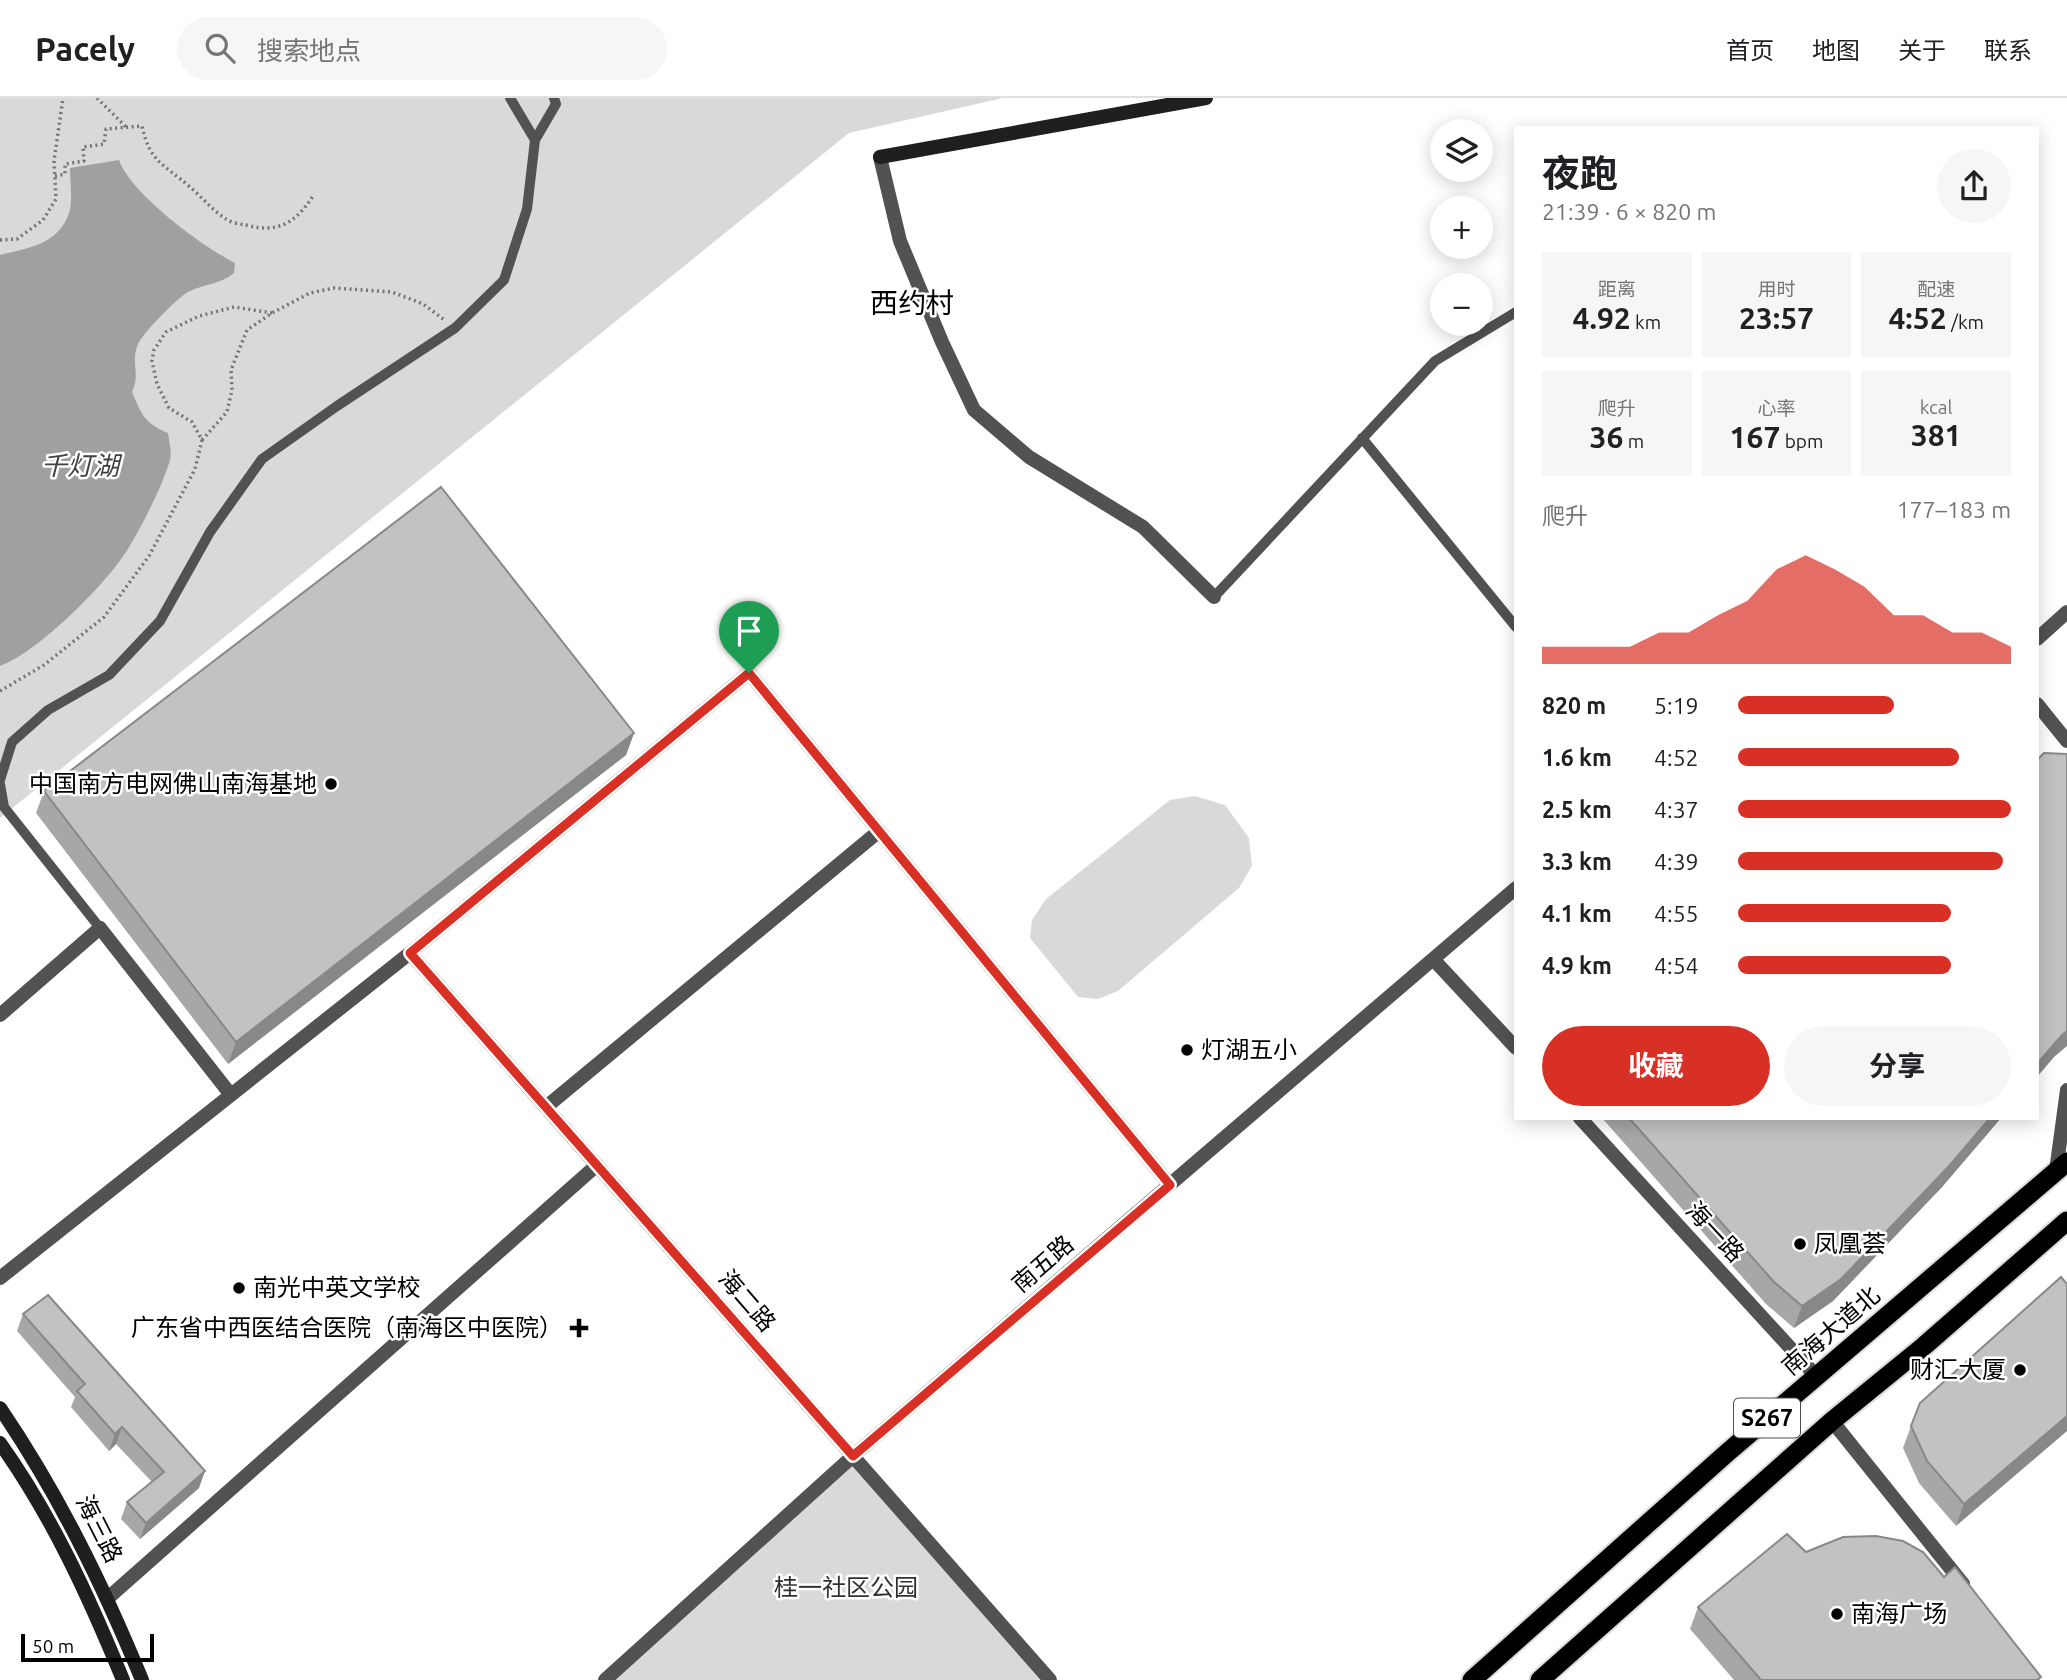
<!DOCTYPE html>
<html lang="zh">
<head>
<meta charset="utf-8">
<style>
  :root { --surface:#fff; --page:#f6f6f6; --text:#202124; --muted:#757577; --line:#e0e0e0; --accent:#d93025 }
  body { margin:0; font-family:Ubuntu,"Noto Sans SC",sans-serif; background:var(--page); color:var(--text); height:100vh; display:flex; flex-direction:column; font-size:26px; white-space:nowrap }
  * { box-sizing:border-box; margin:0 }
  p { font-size:23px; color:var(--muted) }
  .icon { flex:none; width:38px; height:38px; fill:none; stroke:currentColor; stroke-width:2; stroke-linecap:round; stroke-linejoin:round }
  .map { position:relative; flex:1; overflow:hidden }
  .details { position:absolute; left:1514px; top:28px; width:525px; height:994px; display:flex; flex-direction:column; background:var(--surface); border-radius:0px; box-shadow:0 4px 18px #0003 }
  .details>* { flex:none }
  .fabs { position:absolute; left:1430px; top:21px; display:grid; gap:14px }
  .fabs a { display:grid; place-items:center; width:63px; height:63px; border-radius:50%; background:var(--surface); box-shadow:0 4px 18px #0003; font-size:35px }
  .scale { position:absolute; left:21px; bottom:18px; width:133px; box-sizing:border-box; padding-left:7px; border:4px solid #000; border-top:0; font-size:19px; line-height:24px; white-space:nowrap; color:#000; -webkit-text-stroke:5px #fff; paint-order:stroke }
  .pin { position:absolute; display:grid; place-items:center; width:60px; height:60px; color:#fff; margin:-72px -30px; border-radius:50% 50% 50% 0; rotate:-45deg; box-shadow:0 0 7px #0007 }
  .pin .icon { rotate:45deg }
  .round { display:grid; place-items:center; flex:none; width:74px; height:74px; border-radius:37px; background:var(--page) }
  .head { display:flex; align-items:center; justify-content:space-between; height:119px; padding:0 28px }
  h1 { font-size:38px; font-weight:700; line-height:52px }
  .stats { display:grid; grid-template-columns:repeat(3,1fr); gap:10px; height:119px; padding:7px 28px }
  .stats div { display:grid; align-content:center; border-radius:0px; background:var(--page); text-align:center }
  .stats b { font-size:30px; font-weight:700 }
  .stats small { font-size:19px; font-weight:400 }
  .stats p { font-size:19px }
  .chart { height:196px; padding:14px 28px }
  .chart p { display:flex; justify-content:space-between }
  .chart svg { width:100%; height:126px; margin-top:7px; fill:var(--accent); opacity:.7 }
  .button { display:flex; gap:14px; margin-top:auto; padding:14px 28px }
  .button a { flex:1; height:80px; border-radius:42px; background:var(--accent); color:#fff; font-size:28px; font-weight:700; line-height:80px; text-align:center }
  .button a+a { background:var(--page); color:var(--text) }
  ul { padding:0 28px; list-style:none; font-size:23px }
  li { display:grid; grid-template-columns:112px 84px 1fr; align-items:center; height:52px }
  li i { height:18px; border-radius:9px; background:var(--accent) }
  header { display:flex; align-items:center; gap:42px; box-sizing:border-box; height:98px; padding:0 35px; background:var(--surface); border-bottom:2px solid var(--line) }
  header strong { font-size:33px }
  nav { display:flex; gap:38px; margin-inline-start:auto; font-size:24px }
  .search { width:490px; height:63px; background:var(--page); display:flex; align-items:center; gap:18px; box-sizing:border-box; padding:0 24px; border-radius:38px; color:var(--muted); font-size:26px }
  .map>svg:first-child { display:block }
  .green { fill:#d9d9d9 }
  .water { fill:#a0a0a0 }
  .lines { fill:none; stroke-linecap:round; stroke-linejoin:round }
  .trunk-casing { stroke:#dbdbdb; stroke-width:23 }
  .path { stroke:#747474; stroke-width:3.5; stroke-dasharray:2 3.5; stroke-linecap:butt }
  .service { stroke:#525252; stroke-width:10 }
  .minor { stroke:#525252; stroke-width:14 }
  .tertiary { stroke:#525252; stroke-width:14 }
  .secondary { stroke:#1f1f1f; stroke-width:14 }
  .trunk { stroke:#000; stroke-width:19 }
  .wall { fill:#a7a7a7 }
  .shaded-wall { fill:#888 }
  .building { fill:#c2c2c2; stroke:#888; stroke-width:2 }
  .route-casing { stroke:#fff; stroke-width:14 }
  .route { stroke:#d93025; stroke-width:9 }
  .poi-dot { fill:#000; stroke:#fff; stroke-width:2.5 }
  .labels { text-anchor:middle; stroke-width:5; stroke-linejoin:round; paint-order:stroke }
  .shield { fill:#fff; stroke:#4c4c4c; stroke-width:2 }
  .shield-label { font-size:23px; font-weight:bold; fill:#000 }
  .poi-label { font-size:24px; fill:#000; stroke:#fff; text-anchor:start }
  .street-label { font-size:24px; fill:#000; stroke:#fff }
  .park-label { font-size:24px; fill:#303030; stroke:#fff }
  .water-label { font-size:26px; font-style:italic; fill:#414141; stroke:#fff }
  .quarter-label { font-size:28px; fill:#000; stroke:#fff }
</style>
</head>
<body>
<header>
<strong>Pacely</strong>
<div class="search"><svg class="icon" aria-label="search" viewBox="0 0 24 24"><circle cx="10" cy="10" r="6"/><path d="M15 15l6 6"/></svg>搜索地点</div>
<nav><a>首页</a><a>地图</a><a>关于</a><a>联系</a></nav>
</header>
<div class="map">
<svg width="2067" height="1582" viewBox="0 0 2067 1582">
  <rect width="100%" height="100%" fill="#fff"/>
  <!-- green -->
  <path class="green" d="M0 0H1003L849 35 0 720Z
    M1195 698 1225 707 1249 740 1252 768 1239 790 1118 893 1098 901 1078 899 1030 840 1032 822 1046 801 1170 702Z
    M853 1358 1050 1582H605Z"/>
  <!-- water -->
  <path class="water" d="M119 62C131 96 203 149 235 165L234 175C221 186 204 186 188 194 178 199 143 235 138 246 130 265 141 275 132 294 142 317 144 325 168 335 169 343 172 354 170 362 163 387 140 432 126 454 104 488 38 554 0 568V157C28 150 58 147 69 115 73 103 70 83 70 70Z"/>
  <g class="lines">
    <!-- trunk casing -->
    <g class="trunk-casing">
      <path id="trunk" d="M1472 1582 1728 1354 2067 1064
        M1540 1582 1832 1323 1924 1248 2067 1123"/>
    </g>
    <!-- path -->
    <path class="path" d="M97 0 126 29
      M55 78 65 76V66L84 63 83 49 104 46 106 31 142 28C150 65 164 66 190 89 202 99 213 113 226 121 231 125 240 126 246 127 279 136 296 124 313 98
      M0 142 17 141 43 122 56 101 54 63 63 0
      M202 342 227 314 232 292 231 272 247 232 272 215 310 195 334 190 392 194 423 206 446 223
      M0 593 44 567 104 519 149 458 195 371 202 342 192 324 169 310 157 286 152 263 154 252 166 234 199 218 234 209 272 215"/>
    <!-- service -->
    <path class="service" d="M535 42 556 6 554 0
      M1362 340 1516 529
      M1214 499 1435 263 1516 214
      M0 682 12 644 48 612 109 577 160 523 210 434 262 361 337 308 455 230 504 182 527 111 535 42 510 0
      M0 686 4 709 100 830"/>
    <!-- minor -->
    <path class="minor" d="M880 59 900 143 942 244 974 312 1029 359 1143 429 1214 499
      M0 917 100 830
      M546 1009 878 734
      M2056 1073 2067 992
      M108 1500 597 1067"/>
    <!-- tertiary -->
    <path class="tertiary" d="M2037 541 2067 514
      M2037 606 2067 643
      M100 830 231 997
      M410 855 1050 1582
      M1433 861 1516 950
      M1580 1020 1816 1278
      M0 1180 410 855 749 575 1170 1087
      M1832 1323 1963 1486
      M605 1582 853 1358 1516 790"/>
    <!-- secondary -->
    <path class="secondary" d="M880 59 1206 0
      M0 1310C59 1397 102 1485 142 1582
      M0 1345C52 1418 89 1499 123 1582"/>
    <!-- trunk -->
    <use href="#trunk" class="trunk"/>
  </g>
  <!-- wall -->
  <path class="wall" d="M634 635 626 657 228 966 36 715 44 693Z
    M1602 1020H2001L1942 1089 1833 1203 1794 1230 1766 1206Z
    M2067 1186 1956 1428 1919 1385 1903 1350 1911 1328Z
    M23 1216 199 1390 140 1441 121 1421 127 1404 152 1384 116 1346 109 1353 71 1309 75 1299 17 1233Z
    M1806 1454 1944 1479 2040 1582H1734L1690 1531 1698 1509Z"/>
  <!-- shaded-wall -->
  <path class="shaded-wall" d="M634 635 626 657 228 966 236 944Z
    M2067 933V948L2054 959 2037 979V966L2062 937Z
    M1990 1020H2001L1942 1089 1833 1203 1794 1230 1802 1208Z
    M2067 1318V1333L1956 1428 1964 1406Z
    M122 1329 116 1346 109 1353 115 1336Z
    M205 1373 199 1390 140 1441 146 1425Z"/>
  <!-- building -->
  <path class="building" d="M441 389 634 635 236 944 44 693Z
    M2044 655 2067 656V933L2062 937 2037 966V662Z
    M1629 1020H1990L1950 1067 1841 1181 1802 1208 1774 1184Z
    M2061 1179 2067 1186V1318L1964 1406 1927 1363 1911 1328 1920 1305Z
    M48 1197 205 1373 146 1425 127 1404 164 1374 122 1329 115 1336 77 1293 85 1286 23 1216Z
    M1787 1436 1806 1454 1843 1439 1876 1438 1903 1443 1923 1454 1944 1479 1955 1469 2041 1579 2037 1582H1761L1698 1509Z"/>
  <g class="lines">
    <!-- route casing -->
    <g class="route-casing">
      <path id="route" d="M749 575 1170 1087 853 1358 410 855Z"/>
    </g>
    <!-- route -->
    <use href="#route" class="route"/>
  </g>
  <!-- markers -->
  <g class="poi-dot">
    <circle cx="331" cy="686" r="7"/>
    <circle cx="1187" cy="952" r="7"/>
    <circle cx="1800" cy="1146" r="7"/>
    <circle cx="239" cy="1190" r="7"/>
    <path d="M575.5 1219.5h7v7h7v7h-7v7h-7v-7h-7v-7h7z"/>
    <circle cx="2020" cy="1272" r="7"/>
    <circle cx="1837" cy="1516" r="7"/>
  </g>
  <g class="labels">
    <!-- shield labels -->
    <rect class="shield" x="1734" y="1300.5" width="66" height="39" rx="5"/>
    <g class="shield-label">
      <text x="1767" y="1328">S267</text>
    </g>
    <!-- poi labels -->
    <g class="poi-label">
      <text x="317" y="694" text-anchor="end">中国南方电网佛山南海基地</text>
      <text x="1201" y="960">灯湖五小</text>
      <text x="1814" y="1154">凤凰荟</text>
      <text x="253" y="1198">南光中英文学校</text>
      <text x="563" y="1238" text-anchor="end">广东省中西医结合医院（南海区中医院）</text>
      <text x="2006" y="1280" text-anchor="end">财汇大厦</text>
      <text x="1851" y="1524">南海广场</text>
    </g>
    <!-- street labels -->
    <g class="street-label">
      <text transform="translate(1715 1134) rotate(47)" y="8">海一路</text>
      <text transform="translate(1043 1166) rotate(-41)" y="8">南五路</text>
      <text transform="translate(747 1203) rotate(49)" y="8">海二路</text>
      <text transform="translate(1831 1233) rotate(-41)" y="8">南海大道北</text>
      <text transform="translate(99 1431) rotate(63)" y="8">海三路</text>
    </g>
    <!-- park labels -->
    <g class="park-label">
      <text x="846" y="1498">桂一社区公园</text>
    </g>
    <!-- water labels -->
    <g class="water-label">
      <text x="80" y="377">千灯湖</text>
    </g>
    <!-- quarter labels -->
    <g class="quarter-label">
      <text x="912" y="215">西约村</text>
    </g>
  </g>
</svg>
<div class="fabs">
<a><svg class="icon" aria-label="layers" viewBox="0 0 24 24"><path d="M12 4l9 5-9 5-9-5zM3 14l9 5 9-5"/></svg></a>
<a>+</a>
<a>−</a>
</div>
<div class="scale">50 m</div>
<div class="pin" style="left:749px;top:575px;background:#1e9e55"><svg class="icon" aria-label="arrive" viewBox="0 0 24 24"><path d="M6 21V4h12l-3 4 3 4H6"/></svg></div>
<section class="details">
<div class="head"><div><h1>夜跑</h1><p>21:39 · 6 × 820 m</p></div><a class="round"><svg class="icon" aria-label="share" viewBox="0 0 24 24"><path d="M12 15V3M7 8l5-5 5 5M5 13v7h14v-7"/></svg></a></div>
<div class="stats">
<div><p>距离</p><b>4.92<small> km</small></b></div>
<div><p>用时</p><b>23:57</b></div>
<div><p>配速</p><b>4:52<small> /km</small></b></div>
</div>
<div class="stats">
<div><p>爬升</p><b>36<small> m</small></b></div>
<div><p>心率</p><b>167<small> bpm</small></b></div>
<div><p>kcal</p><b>381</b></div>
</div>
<div class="chart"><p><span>爬升</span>177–183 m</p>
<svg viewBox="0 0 160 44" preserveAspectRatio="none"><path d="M0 44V38L10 38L20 38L30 38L40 33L50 33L60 27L70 22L80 11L90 6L100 11L110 17L120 27L130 27L140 33L150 33L160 38V44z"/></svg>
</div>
<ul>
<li><b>820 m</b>5:19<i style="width:57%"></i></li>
<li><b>1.6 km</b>4:52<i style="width:81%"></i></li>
<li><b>2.5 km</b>4:37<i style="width:100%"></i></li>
<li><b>3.3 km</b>4:39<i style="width:97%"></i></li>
<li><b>4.1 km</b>4:55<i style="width:78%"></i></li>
<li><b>4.9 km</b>4:54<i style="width:78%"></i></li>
</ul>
<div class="button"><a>收藏</a><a>分享</a></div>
</section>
</div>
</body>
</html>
